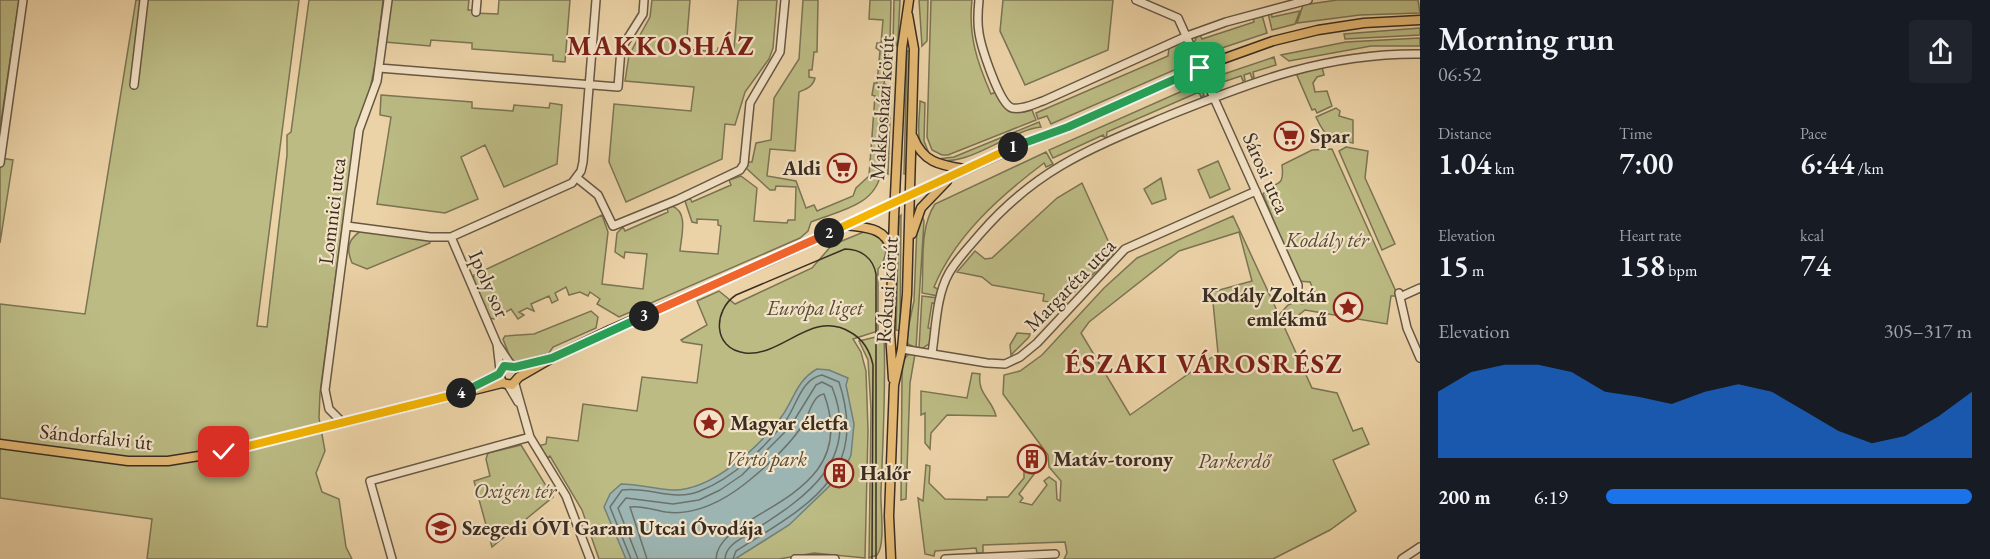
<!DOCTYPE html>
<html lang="en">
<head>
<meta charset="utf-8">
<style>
  :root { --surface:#171b24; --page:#20242c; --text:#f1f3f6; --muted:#9ea1a6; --accent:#1a73e8 }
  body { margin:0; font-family:"EB Garamond",serif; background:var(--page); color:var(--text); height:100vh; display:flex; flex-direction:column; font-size:22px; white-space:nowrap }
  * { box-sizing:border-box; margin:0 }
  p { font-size:20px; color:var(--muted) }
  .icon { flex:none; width:33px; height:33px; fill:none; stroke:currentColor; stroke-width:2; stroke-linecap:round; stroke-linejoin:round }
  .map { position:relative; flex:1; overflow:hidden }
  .details { display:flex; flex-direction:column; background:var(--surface); width:570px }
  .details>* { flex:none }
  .pin { position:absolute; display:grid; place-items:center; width:51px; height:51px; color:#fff; margin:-26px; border-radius:12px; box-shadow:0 3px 9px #0006 }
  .km { position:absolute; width:30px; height:30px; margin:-15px; border-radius:50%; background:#222; color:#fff; font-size:16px; line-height:30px; text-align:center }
  .round { display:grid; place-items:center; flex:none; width:63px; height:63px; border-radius:6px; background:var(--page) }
  .summary { display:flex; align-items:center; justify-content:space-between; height:102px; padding:0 18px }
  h1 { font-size:33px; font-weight:600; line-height:45px }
  .metrics { display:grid; grid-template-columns:repeat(3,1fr); gap:9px; height:102px; padding:6px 18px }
  .metrics div { display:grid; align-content:center }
  .metrics b { font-size:30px; font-weight:600 }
  .metrics small { font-size:16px; font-weight:400 }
  .metrics p { font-size:16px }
  .chart { height:168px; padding:12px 18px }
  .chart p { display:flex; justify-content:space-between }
  .chart svg { width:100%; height:108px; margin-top:6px; fill:var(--accent); opacity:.7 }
  ul { padding:0 18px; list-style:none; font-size:20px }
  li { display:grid; grid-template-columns:96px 72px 1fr; align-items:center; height:45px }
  li i { height:15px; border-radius:8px; background:var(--accent) }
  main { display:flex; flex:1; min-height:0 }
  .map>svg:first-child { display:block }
  .green { fill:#bcbb84; stroke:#7b7454; stroke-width:1.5; fill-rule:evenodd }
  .water { fill:#9db5b2; stroke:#757f79; stroke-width:1.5 }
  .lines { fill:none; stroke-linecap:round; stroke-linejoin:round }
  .shore { stroke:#6c726a; stroke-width:1.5 }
  .minor-casing { stroke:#665744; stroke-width:10 }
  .major-casing { stroke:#3a2e23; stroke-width:11 }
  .minor { stroke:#f3e2c6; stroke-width:7 }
  .major { stroke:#e6ba74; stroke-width:8 }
  .tram { stroke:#3a2e23; stroke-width:1.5 }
  .split-1-casing { stroke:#fff; stroke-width:12 }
  .split-2-casing { stroke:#fff; stroke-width:12 }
  .split-3-casing { stroke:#fff; stroke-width:12 }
  .split-4-casing { stroke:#fff; stroke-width:12 }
  .split-5-casing { stroke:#fff; stroke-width:12 }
  .split-1 { stroke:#22a559; stroke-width:8 }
  .split-2 { stroke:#f5b400; stroke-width:8 }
  .split-3 { stroke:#f0652b; stroke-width:8 }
  .split-4 { stroke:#22a559; stroke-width:8 }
  .split-5 { stroke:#f5b400; stroke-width:8 }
  .labels { text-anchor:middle; stroke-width:4.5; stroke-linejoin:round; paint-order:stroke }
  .street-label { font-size:21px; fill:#3a2e23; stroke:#f3e2c6 }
  .poi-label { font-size:21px; font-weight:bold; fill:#3a2e23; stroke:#f3e2c6; text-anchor:start }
  .park-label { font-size:21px; font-style:italic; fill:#544a36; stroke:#f3e2c6 }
  .district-label { font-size:27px; font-weight:bold; letter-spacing:1.5px; fill:#7a1f14; stroke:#f3e2c6 }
</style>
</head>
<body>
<main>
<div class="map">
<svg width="1420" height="559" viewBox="0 0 1420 559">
  <rect width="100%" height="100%" fill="#ecd3a7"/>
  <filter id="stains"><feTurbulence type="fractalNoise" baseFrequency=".00333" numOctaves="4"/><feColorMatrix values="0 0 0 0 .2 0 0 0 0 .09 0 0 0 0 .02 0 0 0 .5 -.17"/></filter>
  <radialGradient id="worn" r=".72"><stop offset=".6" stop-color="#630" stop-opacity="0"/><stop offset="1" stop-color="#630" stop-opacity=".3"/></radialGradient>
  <!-- green -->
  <path class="green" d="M0 0H19L0 128Z
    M136 0H299L257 326 267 327 287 155V135L291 132 309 0H383L376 60 344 214 320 393 319 418 325 451 316 473 322 492 339 499 346 547 352 559H147L152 519 0 498V304L85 314Z
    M391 0H469L468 10H473V13L498 14 499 0H570L565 62 553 61V55L472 49V43L431 40 430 46 385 42Z
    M652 0H690L686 49 717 52 718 48 734 49 738 0H777L773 48 769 59 745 92 735 125 725 124 722 159 626 202 609 162 614 104 691 111 694 87 625 81 629 55 650 17Z
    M803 0H818L817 52H814L812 70H809V77L815 78C813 87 806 89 799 92L795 151 770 149 767 176 796 181 806 208 814 205 817 211 853 196 856 188 869 176 875 96 872 95 874 83H877L880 51 876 48 877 43H881L883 20 869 19 870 0H891L890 43 883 91 881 172C876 206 838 211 811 222L808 231 800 238 619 317 597 304 600 299 590 292 588 296 580 292 569 295 566 287 555 293 558 300 552 303 549 296 531 304 534 311 527 308 519 312 524 315 518 319 511 309 494 319 490 318 473 280 474 275 602 215 608 232 602 284 643 289 647 254 625 252 624 258 615 252 617 233 623 227 625 231 668 212 667 208 672 206C689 212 681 237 680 251L718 254 721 226 718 225V220L697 219V223L692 222 685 201 690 198 692 202 731 185 729 180 741 176 757 188 754 221 787 223 788 220H795L796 187 776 186 775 190H770L746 168 747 162H752L756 143 771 140 774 98 799 59Z
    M894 0H900L898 40 896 46 893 44Z
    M919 0H928L927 41 922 46Z
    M931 0H972C968 35 977 62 991 94L996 92C1004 110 1012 116 1032 110L1036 120 948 155H942L932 150 927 137Z
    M1003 0H1113L1108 50 1025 85 1000 31Z
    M1337 0H1418L1420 13 1360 15 1297 23 1303 5Z
    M1300 11 1295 24 1272 30 1268 13 1271 12 1272 17Z
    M1262 15 1267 33 1207 53 1197 51 1194 43 1197 36 1200 35 1202 39 1254 22 1253 18Z
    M1420 28V35L1345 39 1344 34Z
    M1420 38V46H1371L1289 61 1281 55 1346 42Z
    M1179 44 1187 46 1191 57 1188 64 1051 124 1047 116 1038 119 1036 113 1168 56 1169 48Z
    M907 51H910L906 174H904Z
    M1274 57 1276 65 1253 72 1254 77 1252 78 1250 73 1244 75 1245 80 1243 81 1241 76 1220 83 1221 89 1211 85 1209 79Z
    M1322 67 1324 75 1317 77 1313 83 1315 92 1327 91 1332 106 1317 113 1315 109 1312 110 1296 73Z
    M1198 84 1204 95 1201 97 1199 92 1107 132 1106 140 1103 135 1053 158 1049 150Z
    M886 85 891 92 888 174 884 171Z
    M381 95 472 102V108L513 111 514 105 549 108 550 103 562 105 557 164 504 187 485 145 461 157 478 199 445 213 377 204 391 117 380 115Z
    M920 101 925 103 924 141 930 156C913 145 920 119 920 101Z
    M1336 108 1340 111 1339 116 1353 120V143C1330 139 1326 139 1316 117Z
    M1039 122 1041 127C1008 131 965 169 937 159L954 157Z
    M1346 147 1368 151 1365 178 1395 244 1382 250 1339 151Z
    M1332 149 1398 296H1391L1387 324 1305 310 1296 317 1282 322 1312 388 1337 393 1353 431 1362 428 1369 444 1333 460 1356 511 1330 530 1273 559H1064L1067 553 1065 542 983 545V553H977L976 548 935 551 934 556 925 554 918 498 923 501 926 465 930 466 929 483 945 499 987 500V497H1008L1024 478V468L1040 460 1041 465 1019 494 1023 498 1020 502 1032 505 1047 485 1044 481 1049 477 1056 482 1057 499 1060 501 1061 481 1049 467 1048 455 1003 394 1004 375 1020 371 1042 355 1104 288 1137 258 1233 216 1279 315 1288 305 1300 300 1302 304 1313 299 1315 293 1310 282 1298 281 1263 194C1274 179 1285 191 1282 165L1312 150ZM1239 232 1252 281 1212 292 1218 353 1130 415 1081 333 1089 322 1179 251Z
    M1046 152 1053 164 1046 167 1044 163C1000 196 955 236 934 287L939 290 938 296 922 293C924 265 919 228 935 204Z
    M0 158 13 160 0 243Z
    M1218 161 1230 189 1210 198 1198 170Z
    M1161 178 1166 199 1152 204 1144 189Z
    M1082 183 1114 254 1067 299 1066 305 1043 301 1044 294 992 285 982 277 957 272 975 251 985 259 992 258 1057 198Z
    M921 213 924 221 916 348 908 344 906 338 914 301 917 226Z
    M901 215 900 331 896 330 899 217Z
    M365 228 430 237V243L367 269 352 263C345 246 349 238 365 228Z
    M866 231C870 232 877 234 881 236 890 244 885 262 878 269V331L853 339 861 352 866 371 868 430 865 558 814 553 779 559H599L582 510 550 456 545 459 538 446 546 444 547 437 578 441 583 404 637 411 642 377 697 383 702 345 683 342 681 340 707 325 697 301 719 291 735 304 812 268 832 245Z
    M922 296 938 298 937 304 932 303 928 328 933 329 930 343 923 348H919Z
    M591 311 598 317 596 328 553 347 547 356 523 362H515L510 357 503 339 505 336 534 334Z
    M1017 333 1030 334 1029 337 1011 355 1010 345Z
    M884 335C886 387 883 439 881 491 880 507 886 544 877 555L869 558 871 409 868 360 859 341Z
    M909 354H915L910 383 906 499 901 500 902 377 903 360Z
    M972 373 980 374C977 394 992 399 996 416L947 415 931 433 930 449 925 443V413L921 415V391L967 398Z
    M521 445 553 497 492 547 474 481 490 476 486 459 488 453Z"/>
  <!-- water -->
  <path class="water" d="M817 369 829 370 848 378 846 385 854 424 851 455 843 473 789 525 735 559H626L604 507 610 494 621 484C638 484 654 489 671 490 711 492 759 447 782 416 794 399 797 380 817 369Z"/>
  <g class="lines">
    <!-- shore -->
    <path class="shore" d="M631 559 610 507 622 490C649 486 673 502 700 491 733 478 764 449 786 420 797 405 801 379 822 375L839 382C870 477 805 507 736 551L733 559
      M638 559 618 508 626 498 673 504 699 500 720 490 742 475 790 427 816 385 822 382 832 387C861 460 808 496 753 531 742 539 726 544 725 559
      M647 559 630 507C640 505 654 510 666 512 695 516 725 500 746 483 767 466 790 445 804 423 809 414 813 395 824 394 864 502 718 509 716 559"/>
    <!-- minor casing -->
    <g class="minor-casing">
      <path id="minor" d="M979 0C978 10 977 22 979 33 981 46 999 104 1012 108 1022 110 1034 104 1043 101L1187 36 1226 22 1308 0
        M1136 0 1178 18 1298 285V293
        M476 12 477 0
        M379 68 618 87 621 49 643 14 644 0
        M134 85 144 0
        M0 163 23 0
        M577 178 598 195 613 226 677 200 740 170 744 164 750 103 780 52 785 0
        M347 226 430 237H451L572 183 581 171 583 162 596 0
        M451 237 497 344 511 365
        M1399 293 1407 328 1420 358
        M1400 297 1420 288
        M497 344 500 370
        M902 349 987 363 1005 364 1020 357 1037 343 1125 249 1256 191
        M932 353C936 328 936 296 949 273 957 259 969 247 980 234 1037 168 1092 148 1170 115 1254 81 1327 53 1420 54
        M515 384 530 437 566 496 590 559
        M508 385 518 402
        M343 423 329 409 325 390 359 130 377 81 388 0
        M392 559 370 481 530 437
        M795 559H835
        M945 559 1055 554
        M1402 559 1420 547"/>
    </g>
    <!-- major casing -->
    <g class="major-casing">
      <path id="major" d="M913 137C923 162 939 165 964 169
        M846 225C866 228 885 227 891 249
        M912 234 921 208 947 181
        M893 379 890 333 894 217 902 48 909 0
        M502 383 499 374 504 366 515 367 546 359
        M475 386 499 374
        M0 444 128 461H168L224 452 502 383 512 385 519 377 552 358 610 330 766 262 1019 145 1068 127 1206 65 1273 41 1318 30 1364 23 1420 20
        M891 559 889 516 894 385 902 349 907 294 914 49 908 15"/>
    </g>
    <!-- minor -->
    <use href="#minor" class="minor"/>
    <!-- major -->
    <use href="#major" class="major"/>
    <!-- tram -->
    <path class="tram" d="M872 559 873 365C870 351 863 339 850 332 812 309 782 357 745 353 712 349 713 310 736 295L845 249C861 249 873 258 876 274V559"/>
  </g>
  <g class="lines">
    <!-- split-1 casing -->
    <g class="split-1-casing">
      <path id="split-1" d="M1013 147 1068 127 1200 68"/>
    </g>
    <!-- split-2 casing -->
    <g class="split-2-casing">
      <path id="split-2" d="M829 233 1013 147"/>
    </g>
    <!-- split-3 casing -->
    <g class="split-3-casing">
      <path id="split-3" d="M644 316 829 233"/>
    </g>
    <!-- split-4 casing -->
    <g class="split-4-casing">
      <path id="split-4" d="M461 393 499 374 504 366 515 367 552 358 644 316"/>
    </g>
    <!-- split-5 casing -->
    <g class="split-5-casing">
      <path id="split-5" d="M224 452 461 393"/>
    </g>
    <!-- split-1 -->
    <use href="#split-1" class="split-1"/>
    <!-- split-2 -->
    <use href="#split-2" class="split-2"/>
    <!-- split-3 -->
    <use href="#split-3" class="split-3"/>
    <!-- split-4 -->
    <use href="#split-4" class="split-4"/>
    <!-- split-5 -->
    <use href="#split-5" class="split-5"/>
  </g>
  <!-- icons -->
  <defs>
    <g id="supermarket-ring" transform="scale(1.5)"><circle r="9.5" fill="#f3e2c6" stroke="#8f2418" stroke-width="1.5"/><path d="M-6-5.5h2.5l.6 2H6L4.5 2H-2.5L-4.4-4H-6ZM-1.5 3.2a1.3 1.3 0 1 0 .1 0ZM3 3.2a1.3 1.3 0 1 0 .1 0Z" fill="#8f2418"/></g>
    <g id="sight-ring" transform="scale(1.5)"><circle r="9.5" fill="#f3e2c6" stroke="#8f2418" stroke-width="1.5"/><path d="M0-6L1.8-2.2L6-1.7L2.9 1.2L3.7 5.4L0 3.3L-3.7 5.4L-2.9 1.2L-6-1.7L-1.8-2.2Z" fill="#8f2418"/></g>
    <g id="building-ring" transform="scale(1.5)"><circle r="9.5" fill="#f3e2c6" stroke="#8f2418" stroke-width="1.5"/><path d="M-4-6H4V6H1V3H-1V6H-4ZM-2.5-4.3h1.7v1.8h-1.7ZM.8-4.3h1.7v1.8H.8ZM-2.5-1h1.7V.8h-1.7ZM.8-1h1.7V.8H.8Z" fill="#8f2418"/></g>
    <g id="school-ring" transform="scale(1.5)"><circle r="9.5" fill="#f3e2c6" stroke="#8f2418" stroke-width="1.5"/><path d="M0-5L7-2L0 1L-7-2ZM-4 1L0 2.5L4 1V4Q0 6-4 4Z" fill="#8f2418"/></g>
  </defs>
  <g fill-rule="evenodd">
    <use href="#supermarket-ring" x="1289" y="136"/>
    <use href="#supermarket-ring" x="842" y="168"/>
    <use href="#sight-ring" x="1348" y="307"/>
    <use href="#sight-ring" x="709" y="423"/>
    <use href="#building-ring" x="1032" y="459"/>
    <use href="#building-ring" x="839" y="473"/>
    <use href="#school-ring" x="441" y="528"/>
  </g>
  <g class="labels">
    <!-- street labels -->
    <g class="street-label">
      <text transform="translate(882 108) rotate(-86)" y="7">Makkosházi körút</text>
      <text transform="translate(1266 173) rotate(66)" y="7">Sárosi utca</text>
      <text transform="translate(332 211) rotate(-83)" y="7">Lomnici utca</text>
      <text transform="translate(489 284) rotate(66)" y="7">Ipoly sor</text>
      <text transform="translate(1070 285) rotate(-46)" y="7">Margaréta utca</text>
      <text transform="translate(887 290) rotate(-86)" y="7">Rókusi körút</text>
      <text transform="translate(96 437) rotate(6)" y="7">Sándorfalvi út</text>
    </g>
    <!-- poi labels -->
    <g class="poi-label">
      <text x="1310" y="143">Spar</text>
      <text x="821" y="175" text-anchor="end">Aldi</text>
      <text x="1327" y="302" text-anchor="end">Kodály Zoltán<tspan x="1327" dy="24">emlékmű</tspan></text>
      <text x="730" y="430">Magyar életfa</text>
      <text x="1053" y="466">Matáv-torony</text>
      <text x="860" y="480">Halőr</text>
      <text x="462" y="535">Szegedi ÓVI Garam Utcai Óvodája</text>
    </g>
    <!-- park labels -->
    <g class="park-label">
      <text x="1327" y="247">Kodály tér</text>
      <text x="815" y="315">Európa liget</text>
      <text x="766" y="466">Vértó park</text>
      <text x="1234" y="468">Parkerdő</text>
      <text x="515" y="498">Oxigén tér</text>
    </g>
    <!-- district labels -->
    <g class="district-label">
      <text x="661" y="55">MAKKOSHÁZ</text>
      <text x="1204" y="373">ÉSZAKI VÁROSRÉSZ</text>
    </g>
  </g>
  <rect width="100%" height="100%" filter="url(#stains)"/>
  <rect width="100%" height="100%" fill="url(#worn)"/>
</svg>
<div class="pin" style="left:1200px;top:68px;background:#1e9e55"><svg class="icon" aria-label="arrive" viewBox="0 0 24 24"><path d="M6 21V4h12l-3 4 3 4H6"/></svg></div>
<div class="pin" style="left:224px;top:452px;background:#d93025"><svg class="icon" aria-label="check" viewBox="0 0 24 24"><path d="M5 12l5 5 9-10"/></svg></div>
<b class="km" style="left:1013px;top:147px">1</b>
<b class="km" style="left:829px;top:233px">2</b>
<b class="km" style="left:644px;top:316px">3</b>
<b class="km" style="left:461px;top:393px">4</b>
</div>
<section class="details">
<div class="summary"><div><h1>Morning run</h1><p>06:52</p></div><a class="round"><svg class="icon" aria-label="share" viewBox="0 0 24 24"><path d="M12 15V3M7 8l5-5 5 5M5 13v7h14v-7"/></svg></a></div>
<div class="metrics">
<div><p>Distance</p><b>1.04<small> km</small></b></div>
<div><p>Time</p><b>7:00</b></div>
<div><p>Pace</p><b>6:44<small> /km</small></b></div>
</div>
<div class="metrics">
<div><p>Elevation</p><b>15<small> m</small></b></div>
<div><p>Heart rate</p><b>158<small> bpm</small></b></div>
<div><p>kcal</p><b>74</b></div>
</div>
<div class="chart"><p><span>Elevation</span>305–317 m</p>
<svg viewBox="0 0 160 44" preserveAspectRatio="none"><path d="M0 44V17L10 9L20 6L30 6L40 9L50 17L60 19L70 22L80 17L90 14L100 17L110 25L120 33L130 38L140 35L150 27L160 17V44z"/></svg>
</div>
<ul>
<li><b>200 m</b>6:19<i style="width:100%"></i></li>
</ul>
</section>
</main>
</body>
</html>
